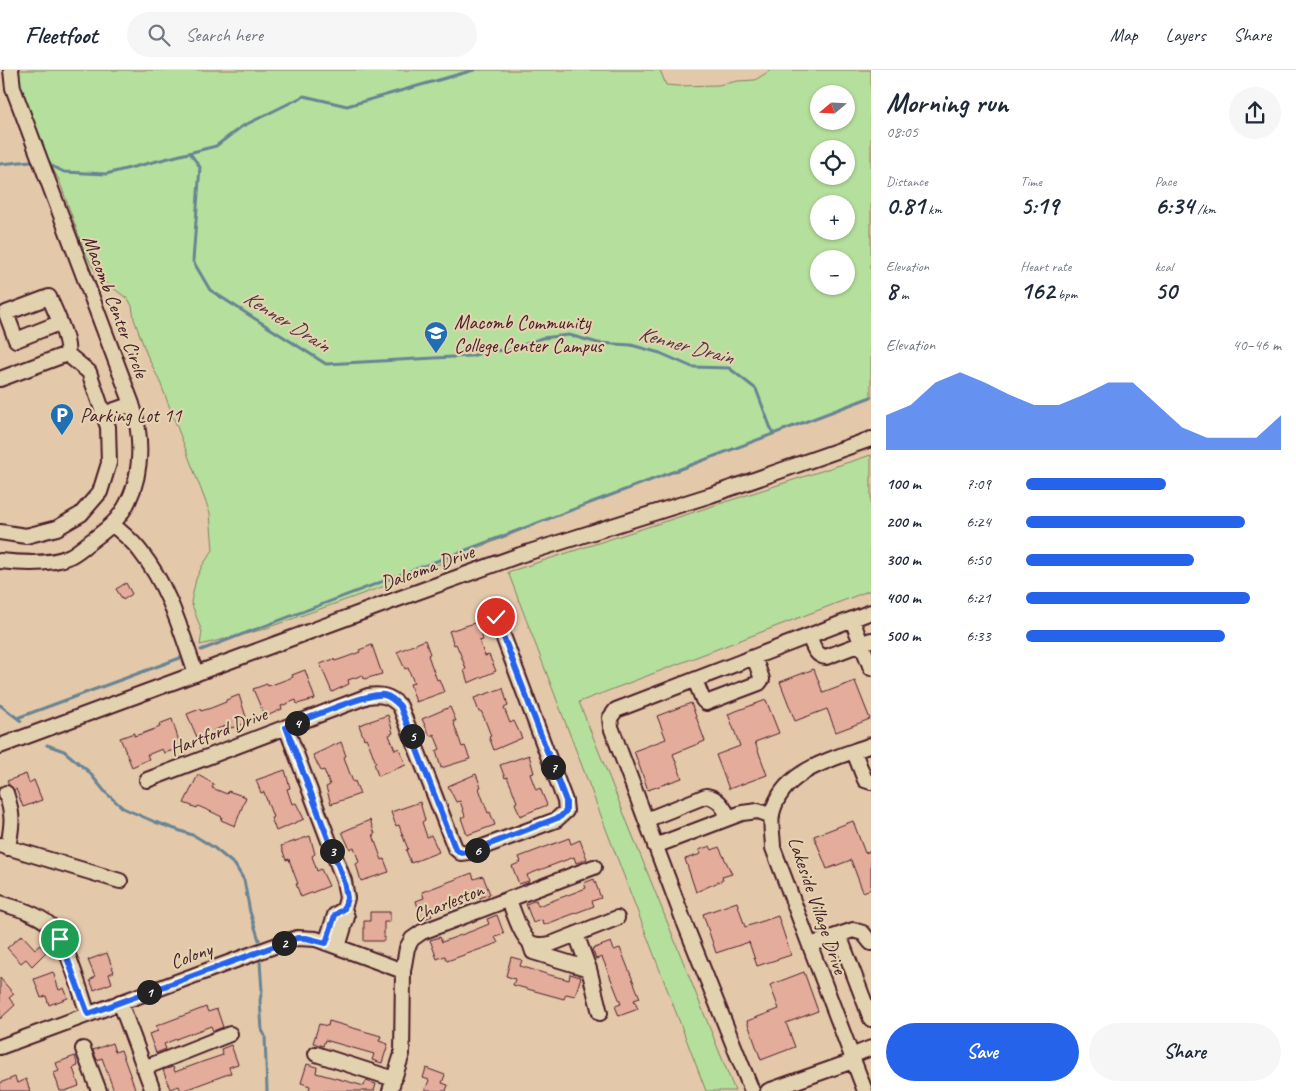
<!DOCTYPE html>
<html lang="en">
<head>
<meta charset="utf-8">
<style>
  :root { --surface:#fff; --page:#f6f6f7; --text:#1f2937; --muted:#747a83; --line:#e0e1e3; --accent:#2563eb }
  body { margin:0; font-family:Caveat,sans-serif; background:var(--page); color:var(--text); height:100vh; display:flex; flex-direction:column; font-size:19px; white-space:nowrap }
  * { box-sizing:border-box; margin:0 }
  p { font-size:16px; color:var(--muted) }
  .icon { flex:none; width:28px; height:28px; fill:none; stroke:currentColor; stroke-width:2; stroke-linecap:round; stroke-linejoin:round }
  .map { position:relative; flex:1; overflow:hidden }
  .drawer { display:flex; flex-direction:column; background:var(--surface); width:425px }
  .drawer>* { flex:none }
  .needle { width:32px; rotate:251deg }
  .buttons { position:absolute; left:810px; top:15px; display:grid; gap:10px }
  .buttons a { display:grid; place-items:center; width:45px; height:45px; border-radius:50%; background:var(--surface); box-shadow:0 1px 4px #0004; font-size:25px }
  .pin { position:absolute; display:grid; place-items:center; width:42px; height:42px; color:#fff; margin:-21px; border:2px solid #fff; border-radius:50%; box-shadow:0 1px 5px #0007 }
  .km { position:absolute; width:25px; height:25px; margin:-12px; border-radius:50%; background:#222; color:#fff; font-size:14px; line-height:25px; text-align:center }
  .round { display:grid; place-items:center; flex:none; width:52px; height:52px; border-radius:26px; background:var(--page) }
  .summary { display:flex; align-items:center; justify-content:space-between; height:85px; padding:0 15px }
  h1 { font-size:28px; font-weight:800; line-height:38px }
  .metrics { display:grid; grid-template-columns:repeat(3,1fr); gap:8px; height:85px; padding:5px 15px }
  .metrics div { display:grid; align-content:center }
  .metrics b { font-size:25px; font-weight:800 }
  .metrics small { font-size:14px; font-weight:400 }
  .metrics p { font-size:14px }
  .chart { height:140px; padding:10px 15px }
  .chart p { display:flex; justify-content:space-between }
  .chart svg { width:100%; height:90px; margin-top:5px; fill:var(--accent); opacity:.7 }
  .button { display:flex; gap:10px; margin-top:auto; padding:10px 15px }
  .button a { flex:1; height:58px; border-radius:30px; background:var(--accent); color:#fff; font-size:20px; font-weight:800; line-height:58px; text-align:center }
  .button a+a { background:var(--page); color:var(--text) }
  ul { padding:0 15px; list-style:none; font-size:16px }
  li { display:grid; grid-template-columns:80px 60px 1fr; align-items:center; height:38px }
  li i { height:12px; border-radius:6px; background:var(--accent) }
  header { display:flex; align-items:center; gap:30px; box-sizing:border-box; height:70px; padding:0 25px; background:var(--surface); border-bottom:1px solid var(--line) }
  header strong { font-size:24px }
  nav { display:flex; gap:28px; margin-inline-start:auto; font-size:18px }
  .search { width:350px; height:45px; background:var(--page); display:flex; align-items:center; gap:12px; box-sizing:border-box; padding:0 18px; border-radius:28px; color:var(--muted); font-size:19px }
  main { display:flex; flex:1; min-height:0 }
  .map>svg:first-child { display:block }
  .green { fill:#b5df9c; stroke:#807f64; fill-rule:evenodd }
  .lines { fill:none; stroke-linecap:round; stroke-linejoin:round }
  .stream { stroke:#678493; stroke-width:3 }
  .building { fill:#e3ac9b; stroke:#4a1f2b }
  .minor-casing { stroke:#4a1f2b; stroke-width:18 }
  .minor { stroke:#e3d2af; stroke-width:14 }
  .route-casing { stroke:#fff; stroke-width:10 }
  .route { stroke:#2563eb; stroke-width:6 }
  .labels { text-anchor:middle; stroke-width:4.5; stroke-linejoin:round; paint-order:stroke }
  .street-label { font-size:20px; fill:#4a1f2b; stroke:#e3d2af }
  .poi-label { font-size:20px; fill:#4a1f2b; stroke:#e3d2af; text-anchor:start }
  .water-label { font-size:21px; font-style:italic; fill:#513845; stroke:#e3d2af }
</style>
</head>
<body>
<header>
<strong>Fleetfoot</strong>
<div class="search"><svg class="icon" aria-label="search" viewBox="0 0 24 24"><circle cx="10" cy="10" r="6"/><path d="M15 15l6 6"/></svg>Search here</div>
<nav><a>Map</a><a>Layers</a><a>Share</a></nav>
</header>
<main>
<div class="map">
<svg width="871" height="1021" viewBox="0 0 871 1021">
  <rect width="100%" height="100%" fill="#e4c8aa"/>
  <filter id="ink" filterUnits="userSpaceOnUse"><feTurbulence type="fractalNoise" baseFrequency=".02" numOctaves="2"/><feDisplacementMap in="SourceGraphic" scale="10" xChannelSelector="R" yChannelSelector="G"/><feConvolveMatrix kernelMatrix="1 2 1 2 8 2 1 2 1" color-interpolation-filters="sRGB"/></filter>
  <g filter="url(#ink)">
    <!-- green -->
    <path class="green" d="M19 0H660L666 15 678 16 718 15 738 11 755 10 771 0H871V327L590 432 393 513 261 560 200 575 202 562 191 532 196 509 202 496 213 480 210 443 160 312 147 285 134 249 132 236 129 230 100 208 92 196 84 180 59 110 45 85 18 17ZM819 24H846V51H819ZM819 79H846V106H819ZM819 134H846V161H819ZM819 189H846V216H819Z
      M871 385V520L579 632 735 1021H706L508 502Z"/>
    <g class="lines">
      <!-- stream -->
      <path class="stream" d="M190 83 200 97 193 191 210 220 326 294 471 286 489 281 510 280 542 268 569 265 598 273 631 275 660 283 692 297 729 298 756 319 773 364
        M0 94 31 91
        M52 96 64 102 106 104 216 76 241 57 304 26 347 36 474 0
        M201 580 871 327
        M0 635 21 651
        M17 648 180 588
        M47 675 64 681 88 701 106 723 123 738 155 752 195 766 213 777 235 795 244 810 250 842 259 870
        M260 892 262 921 260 930 262 960 265 966 267 1021"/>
    </g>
    <!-- building -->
    <path class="building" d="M126 513 132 524 123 530 116 519Z
      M478 552 483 570 479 571 485 586 489 585 496 601 468 613 464 600 466 599 460 583 456 574 454 575 449 561Z
      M425 570 430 584 428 585 431 594 437 610 439 609 444 622 416 632 410 614 414 613 408 598 405 599 397 582Z
      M372 575 382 604 364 609 363 605 348 610 349 614 332 622 320 594 334 589 335 591 344 588 360 582 359 580Z
      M814 599 823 623 855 611 870 649 836 662 827 639 795 651 780 612Z
      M305 600 315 629 297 634 296 630 281 636 282 639 265 647 253 619 267 614 268 616 277 613 293 607 292 605Z
      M503 618 508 636 504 638 510 653 514 651 522 668 494 680 489 667 491 666 485 650 481 641 479 642 474 628Z
      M239 625 248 653 231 658 229 655 214 660 216 664 199 672 187 644 200 639 201 641 211 638 226 632V630Z
      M766 630 779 663 755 672 767 705 729 719 716 685 740 676 728 644Z
      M691 633 705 671 673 684 682 708 648 720 634 681 666 669 657 646Z
      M450 637 456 651H453L462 677 465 676 470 689 441 698 436 681 440 679 434 664 430 666 422 649Z
      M388 645 393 663 389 665 395 680 399 678 406 695 378 706 374 693H376L370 677 366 668 364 669 359 655Z
      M172 649 181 678 164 683 162 679 147 685 149 689 132 697 120 668 134 663V666L144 663 160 657 159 654Z
      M341 672 346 686 344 687 347 696 353 712 355 711 360 724 331 734 326 717 330 715 324 700 321 701 313 685Z
      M529 685 534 703 530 704 536 720 540 718 547 735 520 746 515 733 517 732 511 716 507 707 505 708 500 695Z
      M285 700 290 718 287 719 292 734 296 733 304 749 276 761 271 748 273 747 267 731 264 722 261 723 256 710Z
      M26 704 29 713 34 710 42 730 23 737 16 719 14 720 9 715 7 711Z
      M476 704 481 717 479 718 482 727 488 743 490 742 495 755 467 765 461 748 465 746 460 731 456 732 448 716Z
      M198 705 214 714 212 718 227 724 228 721 246 727 235 756 221 750 222 747 214 743 198 736 197 738 184 733Z
      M420 732 425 750 422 752 427 767 431 765 439 782 411 793 406 780 408 779 402 764 399 755 396 756 391 742Z
      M370 750 375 764H373L376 774 382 790 384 789 389 802 361 811 356 794 359 792 354 777 350 779 342 762Z
      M853 751 865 783 871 781V819L863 822 851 790 827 799 814 766Z
      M310 766 315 784 312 786 317 801 321 799 329 816 301 827 296 814H298L292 798 289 789 286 790 281 776Z
      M569 768 571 774 580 770 587 789 576 793 574 787 545 798 527 805 529 811 519 814 512 796 521 792 519 787Z
      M710 776 712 780 719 777 732 804 722 807 723 810 696 822 685 789 701 784 699 780Z
      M472 803 474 809 483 806 490 824 480 828 478 823 448 834 430 841 432 846 422 850 416 831 424 828 422 822Z
      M594 809 601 828 592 831 594 836 544 855 542 850 533 853 526 834 536 830 538 836 568 825 586 818 584 813Z
      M737 832 745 857 778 846 791 885 757 896 749 872 716 883 703 844Z
      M370 842H390V852H384V871H364V851H370Z
      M497 845 504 864 495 867 498 873 447 891 445 886 437 889 430 870 440 867 442 872 472 861 489 854 487 849Z
      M22 865 35 879 40 875 46 882 32 896 26 889 21 893 7 878Z
      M611 872 614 880 620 878 640 928 634 930 638 939 619 946 615 936 621 934 609 904 602 887 596 889 592 879Z
      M107 883 114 902 109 904 112 913 94 920 90 910 95 907 88 890Z
      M511 887 522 890 520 896 550 905 569 910 570 904 581 907 575 926 566 924 564 929 513 915 515 909 506 906Z
      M53 902 59 920 64 918 68 928 49 935 46 926 41 928 34 909Z
      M804 902 818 941 786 953 795 977 761 990 747 951 779 939 770 915Z
      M0 908 14 924 9 928 15 935 0 949Z
      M206 937 208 942 217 939 223 957 213 961 211 956 181 967 164 974 166 979 156 983 149 964 158 961 156 956Z
      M329 951 381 966 379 971 388 974 382 993 372 990 374 984 325 970 323 976 313 973 319 954 328 956Z
      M112 973 115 982 121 980 136 1021H114L102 988 97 990 93 980Z
      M231 975 238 994 229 997 231 1003 182 1021H181L179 1016 170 1019 163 1000 173 997 175 1002 205 991 223 985 221 979Z
      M75 986 78 996 73 998 79 1016 65 1021H60L54 1003 59 1001 56 993Z
      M307 994 317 997 316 1003 346 1011 364 1016 366 1011 376 1014 374 1021H309L310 1016 301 1013Z
      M426 998 445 1005 442 1013 448 1015 446 1021H425L429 1010 423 1008Z
      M15 1007 17 1013 26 1009 30 1021H0V1013Z"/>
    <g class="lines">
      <!-- minor casing -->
      <g class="minor-casing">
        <path id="minor" d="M59 253 16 270 6 243 49 227C55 241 70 270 67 284
          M0 309 67 284 89 302 108 357 109 393 100 422 81 444 57 458 26 466 0 462
          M103 344 132 334
          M112 454C121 462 133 471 140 481 169 517 181 561 196 604
          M0 491C18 493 51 495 68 487 76 484 83 477 90 472 99 465 108 459 116 450 143 418 144 371 132 334L13 18 11 0
          M852 550 871 598
          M809 566C813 575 815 586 826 587L871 570
          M695 610 703 630 706 633 759 613 762 609 754 587
          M286 657 344 811 347 828 344 839
          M0 676 395 530 520 485 711 425 871 369
          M854 682 865 710 871 712
          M147 710 368 626C382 624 390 626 400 636L455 778 461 783 469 782 556 750 566 741 565 731 496 547
          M6 723C14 748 12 753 8 778
          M646 750 706 726C719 728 723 737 729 747
          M0 775 120 811
          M655 776 742 743 758 741 772 746
          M509 830C513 840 521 867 531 873 537 876 545 875 551 874L617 848
          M0 833C17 838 36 843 50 855 67 870 80 922 88 944
          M576 864 589 899 600 943
          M839 865 871 949
          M326 873 335 845 344 839 347 847 338 877
          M530 873 533 882 589 899
          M810 875 853 860 863 863 871 873
          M120 932 153 1021
          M0 977 255 883 297 868 316 869 403 901
          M83 979 99 1021
          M316 984 394 1009
          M851 986 871 978
          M144 998 230 964
          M390 1021 402 984 403 901 407 878 412 869 422 862 594 797
          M752 1021 683 849 611 657 610 648 616 640 871 542
          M768 1021 853 991
          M865 1021 773 778C773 768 770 754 772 744 782 699 834 689 871 675"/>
      </g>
      <!-- minor -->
      <use href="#minor" class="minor"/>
    </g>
  </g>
  <g class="lines" filter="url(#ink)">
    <!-- route casing -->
    <g class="route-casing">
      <path id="route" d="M60 869 88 944 297 868H306L326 873 335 845 344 839 347 828 344 811 286 657C304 650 368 622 384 625 390 626 395 631 400 636L455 778 461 783 469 782 560 747 566 741V731L496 547"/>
    </g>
    <!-- route -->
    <use href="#route" class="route"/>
  </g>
  <!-- icons -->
  <defs>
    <g id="university-pin" transform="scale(1.25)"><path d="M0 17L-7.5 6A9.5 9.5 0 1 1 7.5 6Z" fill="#1f6fb2" stroke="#e3d2af"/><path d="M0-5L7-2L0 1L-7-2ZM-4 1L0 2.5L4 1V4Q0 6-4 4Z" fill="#fff"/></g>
    <g id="parking-pin" transform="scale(1.25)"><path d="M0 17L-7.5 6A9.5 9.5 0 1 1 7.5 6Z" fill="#1f6fb2" stroke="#e3d2af"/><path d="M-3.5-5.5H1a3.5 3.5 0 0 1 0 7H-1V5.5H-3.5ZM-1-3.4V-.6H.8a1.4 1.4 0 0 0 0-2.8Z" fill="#fff"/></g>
  </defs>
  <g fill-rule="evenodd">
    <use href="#university-pin" x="436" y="263"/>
    <use href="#parking-pin" x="62" y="345"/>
  </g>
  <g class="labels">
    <!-- street labels -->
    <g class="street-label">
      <text transform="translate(116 236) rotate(69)" y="7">Macomb Center Circle</text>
      <text transform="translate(427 497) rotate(-20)" y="7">Dalcoma Drive</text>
      <text transform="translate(218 661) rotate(-21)" y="7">Hartford Drive</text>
      <text transform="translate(448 832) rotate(-22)" y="7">Charleston</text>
      <text transform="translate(818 835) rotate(71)" y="7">Lakeside Village Drive</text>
      <text transform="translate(191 885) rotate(-20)" y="7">Colony</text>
    </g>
    <!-- poi labels -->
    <g class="poi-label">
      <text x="454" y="259">Macomb Community<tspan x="454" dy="23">College Center Campus</tspan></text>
      <text x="80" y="352">Parking Lot 11</text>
    </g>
    <!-- water labels -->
    <g class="water-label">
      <text transform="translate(287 251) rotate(32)" y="7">Kenner Drain</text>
      <text transform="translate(686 275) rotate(15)" y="7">Kenner Drain</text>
    </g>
  </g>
</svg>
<div class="buttons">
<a><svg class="needle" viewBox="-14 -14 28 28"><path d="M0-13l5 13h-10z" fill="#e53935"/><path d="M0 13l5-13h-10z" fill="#747a83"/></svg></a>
<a><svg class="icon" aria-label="locate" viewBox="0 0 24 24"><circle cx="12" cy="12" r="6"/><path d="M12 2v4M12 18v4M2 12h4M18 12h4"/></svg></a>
<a>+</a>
<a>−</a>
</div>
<div class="pin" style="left:60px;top:869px;background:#1e9e55"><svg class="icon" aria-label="arrive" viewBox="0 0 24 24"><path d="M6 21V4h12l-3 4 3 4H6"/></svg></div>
<div class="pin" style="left:496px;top:547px;background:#d93025"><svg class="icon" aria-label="check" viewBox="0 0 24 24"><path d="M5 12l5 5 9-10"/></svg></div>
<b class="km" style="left:149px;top:922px">1</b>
<b class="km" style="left:284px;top:873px">2</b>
<b class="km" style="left:332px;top:781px">3</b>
<b class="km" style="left:297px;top:653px">4</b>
<b class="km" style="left:412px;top:666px">5</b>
<b class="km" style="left:477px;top:780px">6</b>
<b class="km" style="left:553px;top:697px">7</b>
</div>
<section class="drawer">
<div class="summary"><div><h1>Morning run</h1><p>08:05</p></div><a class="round"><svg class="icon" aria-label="share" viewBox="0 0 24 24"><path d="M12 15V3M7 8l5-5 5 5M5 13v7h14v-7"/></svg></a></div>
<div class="metrics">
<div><p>Distance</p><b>0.81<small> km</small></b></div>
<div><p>Time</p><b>5:19</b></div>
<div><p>Pace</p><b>6:34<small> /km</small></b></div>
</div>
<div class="metrics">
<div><p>Elevation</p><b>8<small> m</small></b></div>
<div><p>Heart rate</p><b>162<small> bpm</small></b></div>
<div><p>kcal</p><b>50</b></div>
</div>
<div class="chart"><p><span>Elevation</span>40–46 m</p>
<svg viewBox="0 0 160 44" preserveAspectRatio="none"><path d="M0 44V27L10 22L20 11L30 6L40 11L50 17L60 22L70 22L80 17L90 11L100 11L110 22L120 33L130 38L140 38L150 38L160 27V44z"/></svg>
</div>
<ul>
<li><b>100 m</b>7:09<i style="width:55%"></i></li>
<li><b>200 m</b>6:24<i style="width:86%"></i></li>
<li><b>300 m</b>6:50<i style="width:66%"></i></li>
<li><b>400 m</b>6:21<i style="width:88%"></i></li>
<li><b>500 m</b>6:33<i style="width:78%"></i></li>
</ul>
<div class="button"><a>Save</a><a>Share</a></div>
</section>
</main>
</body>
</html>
